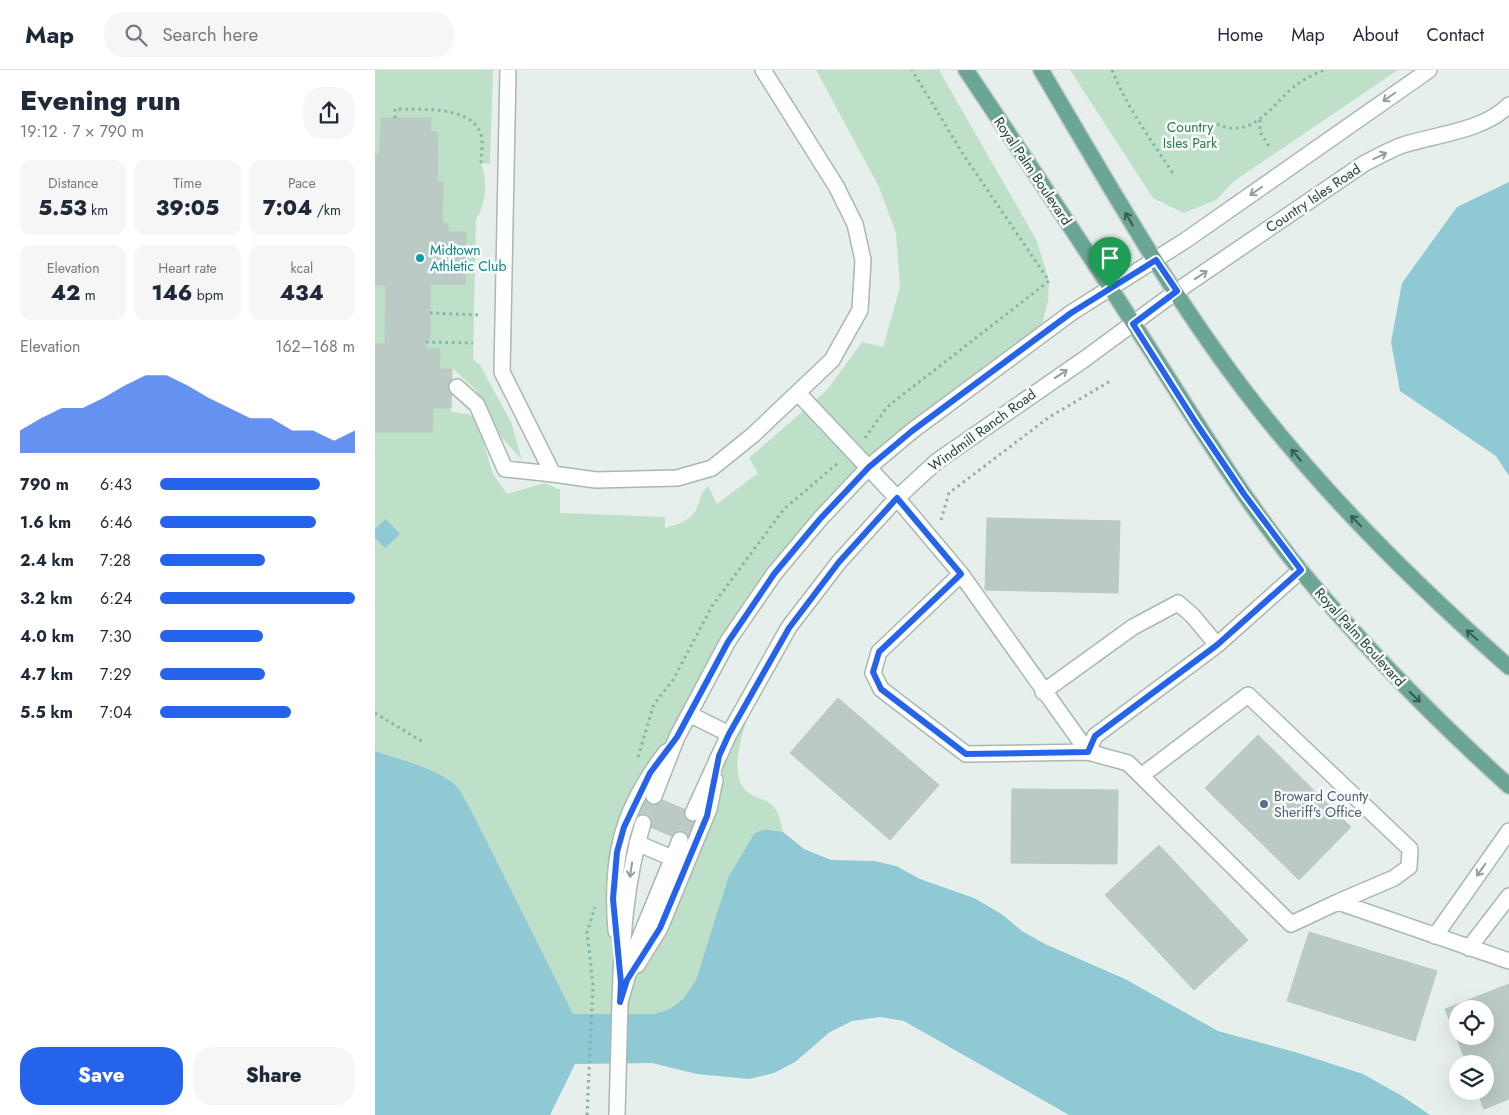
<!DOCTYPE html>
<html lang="en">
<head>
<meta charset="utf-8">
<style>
  :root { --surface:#fff; --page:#f6f6f7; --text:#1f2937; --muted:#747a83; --line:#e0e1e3; --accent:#2563eb }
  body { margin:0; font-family:Jost,sans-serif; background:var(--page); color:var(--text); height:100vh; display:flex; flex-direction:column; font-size:19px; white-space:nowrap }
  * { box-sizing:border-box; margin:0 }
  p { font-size:16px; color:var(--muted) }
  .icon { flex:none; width:28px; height:28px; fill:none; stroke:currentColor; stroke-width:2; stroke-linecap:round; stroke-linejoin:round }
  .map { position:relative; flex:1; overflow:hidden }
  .sheet { display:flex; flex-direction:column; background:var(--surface); width:375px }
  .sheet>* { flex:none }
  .buttons { position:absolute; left:1074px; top:930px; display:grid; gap:10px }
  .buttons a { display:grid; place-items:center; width:45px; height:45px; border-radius:50%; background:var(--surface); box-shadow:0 5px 20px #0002; font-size:25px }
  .pin { position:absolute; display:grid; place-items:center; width:42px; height:42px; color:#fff; margin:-51px -21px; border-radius:50% 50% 50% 0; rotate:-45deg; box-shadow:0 0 5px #0007 }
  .pin .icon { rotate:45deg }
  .round { display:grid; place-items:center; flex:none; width:52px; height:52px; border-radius:20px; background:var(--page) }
  .summary { display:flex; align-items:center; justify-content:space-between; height:85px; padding:0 20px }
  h1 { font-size:28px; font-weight:800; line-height:38px }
  .stats { display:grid; grid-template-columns:repeat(3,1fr); gap:8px; height:85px; padding:5px 20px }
  .stats div { display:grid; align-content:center; border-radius:12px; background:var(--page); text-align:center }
  .stats b { font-size:21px; font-weight:800 }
  .stats small { font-size:14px; font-weight:400 }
  .stats p { font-size:14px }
  .chart { height:140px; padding:10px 20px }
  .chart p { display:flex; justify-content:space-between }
  .chart svg { width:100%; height:90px; margin-top:5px; fill:var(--accent); opacity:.7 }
  .cta { display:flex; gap:10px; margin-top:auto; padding:10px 20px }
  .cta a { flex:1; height:58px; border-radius:20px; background:var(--accent); color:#fff; font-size:20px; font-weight:800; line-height:58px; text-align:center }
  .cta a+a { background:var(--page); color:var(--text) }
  ul { padding:0 20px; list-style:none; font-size:16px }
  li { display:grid; grid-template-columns:80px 60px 1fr; align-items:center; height:38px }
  li i { height:12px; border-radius:6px; background:var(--accent) }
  header { display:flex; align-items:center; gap:30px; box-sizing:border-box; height:70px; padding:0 25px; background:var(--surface); border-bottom:1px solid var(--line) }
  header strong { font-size:24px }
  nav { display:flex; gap:28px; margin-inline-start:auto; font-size:18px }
  .search { width:350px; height:45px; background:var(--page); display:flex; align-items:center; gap:12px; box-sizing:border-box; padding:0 18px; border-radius:20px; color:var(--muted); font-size:19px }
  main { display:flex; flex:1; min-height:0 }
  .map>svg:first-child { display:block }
  .green { fill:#bfe0c8 }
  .water { fill:#8ec9d4 }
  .building { fill:#bbcac4; stroke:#b8c9c2; fill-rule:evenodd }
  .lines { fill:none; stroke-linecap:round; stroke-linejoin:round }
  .minor-tunnel { stroke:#bfccc8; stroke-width:15; stroke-dasharray:15 8; stroke-linecap:butt }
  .minor-casing { stroke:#a8b8b2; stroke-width:18 }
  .major-casing { stroke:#c2cac8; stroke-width:18 }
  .path { stroke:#86b3a5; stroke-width:3; stroke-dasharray:2.5 4; stroke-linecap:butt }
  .minor { stroke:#fff; stroke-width:15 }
  .major { stroke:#6aa596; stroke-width:15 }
  .oneway { stroke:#92a09c }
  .oneway2 { stroke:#365b51 }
  .route-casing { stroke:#fff; stroke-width:10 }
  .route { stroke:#2563eb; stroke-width:6 }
  .culture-dot { fill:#0f9aa8; stroke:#f7fbf9; stroke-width:2 }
  .service-dot { fill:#5c6f8a; stroke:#f7fbf9; stroke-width:2 }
  .labels { text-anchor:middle; stroke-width:5; stroke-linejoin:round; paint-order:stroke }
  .park-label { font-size:14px; fill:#2d7a4b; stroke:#f7fbf9 }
  .street-label { font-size:14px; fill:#24423a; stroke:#f7fbf9 }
  .culture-label { font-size:14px; fill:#0d838f; stroke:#f7fbf9; text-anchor:start }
  .service-label { font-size:14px; fill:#4e5e75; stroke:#f7fbf9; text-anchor:start }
</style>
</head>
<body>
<header>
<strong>Map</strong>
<div class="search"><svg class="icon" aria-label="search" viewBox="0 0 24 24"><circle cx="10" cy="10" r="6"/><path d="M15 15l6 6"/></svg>Search here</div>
<nav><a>Home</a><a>Map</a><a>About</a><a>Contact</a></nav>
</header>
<main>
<section class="sheet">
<div class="summary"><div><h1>Evening run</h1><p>19:12 · 7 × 790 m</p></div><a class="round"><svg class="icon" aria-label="share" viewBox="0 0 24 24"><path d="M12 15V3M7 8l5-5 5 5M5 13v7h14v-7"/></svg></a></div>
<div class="stats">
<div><p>Distance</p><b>5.53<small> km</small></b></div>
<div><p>Time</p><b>39:05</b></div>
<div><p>Pace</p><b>7:04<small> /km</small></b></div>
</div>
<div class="stats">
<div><p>Elevation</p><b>42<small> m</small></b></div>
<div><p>Heart rate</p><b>146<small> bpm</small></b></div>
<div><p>kcal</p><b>434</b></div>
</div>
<div class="chart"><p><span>Elevation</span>162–168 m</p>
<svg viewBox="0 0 160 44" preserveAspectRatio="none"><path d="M0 44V33L10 27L20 22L30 22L40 17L50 11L60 6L70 6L80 11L90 17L100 22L110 27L120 27L130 33L140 33L150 38L160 33V44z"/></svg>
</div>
<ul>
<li><b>790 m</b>6:43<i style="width:82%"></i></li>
<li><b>1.6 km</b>6:46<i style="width:80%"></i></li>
<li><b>2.4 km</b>7:28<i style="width:54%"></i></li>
<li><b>3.2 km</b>6:24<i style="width:100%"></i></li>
<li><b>4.0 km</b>7:30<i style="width:53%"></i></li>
<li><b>4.7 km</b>7:29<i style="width:54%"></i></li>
<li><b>5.5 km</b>7:04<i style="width:67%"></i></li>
</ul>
<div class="cta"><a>Save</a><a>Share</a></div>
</section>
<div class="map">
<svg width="1134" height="1045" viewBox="0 0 1134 1045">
  <rect width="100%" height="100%" fill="#e6efeb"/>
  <!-- green -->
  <path class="green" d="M0 0H118L115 93 106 94C113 110 111 135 101 149L98 289 105 295 136 352 147 390 119 359 101 320 77 298 76 342 93 344 98 347 103 354 118 404 132 424 170 413 185 420V443L290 447V458C301 455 315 451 321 440 326 431 324 424 333 416L342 434 383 403 374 388 452 320 487 272 508 277 525 217 521 163 504 117 441 0H564L662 171 674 211 673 231 668 251 651 276 537 361 399 504 242 782 246 913 285 858 344 686 395 592C384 621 349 689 368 717 376 730 394 727 401 740 405 747 406 755 408 762L396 760 353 808 321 910 308 929 295 939 279 944H197L97 742 55 701 0 681Z
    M695 0H1023L859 111 841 130 809 143 778 128Z"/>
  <!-- water -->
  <path class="water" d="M1134 112V406L1121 386 1025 321 1016 272 1027 213 1082 137Z
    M11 449 25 464 10 478 0 468V459Z
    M0 681C22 689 68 700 83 718 88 725 92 734 97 742L198 944H279L295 939 308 929 321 910 353 808 379 764 387 760H396L408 762 429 779 456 790 499 791 521 796 545 809 599 828 628 845 647 861 670 874 750 909 843 961 923 983 988 1004 1027 1026 1055 1045H694L529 951 505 947 477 951 455 962 420 992 399 1003 374 1009 322 1004 277 993 200 994 175 1045H0Z"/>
  <!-- building -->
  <path class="building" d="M6 48H56L55 62H63L62 112H68L67 152 73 154V162H91L90 214H55V269L51 268V279H65L64 299H77L76 338H58L57 362H0V274H10L11 215H0V85H5Z
    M612 448 745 451 743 523 610 520Z
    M463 628 564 715 515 770 415 683Z
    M883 665 976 757 924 810 830 718Z
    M637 719 743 720 742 794 636 793Z
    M271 723 325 746 313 773 259 750Z
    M784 775 873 870 819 920 730 825Z
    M934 862 1062 901 1040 971 912 931Z
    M1134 914V1029L1109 1039 1102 1021H1110V994H1092L1070 939ZM1082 939H1110V966H1082Z"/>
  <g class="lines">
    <!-- minor-tunnel -->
    <path class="minor-tunnel" d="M268 753 279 726
      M305 770 318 743"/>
    <!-- minor casing -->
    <g class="minor-casing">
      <path id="minor" d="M133 0 127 302 178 404 221 410 302 408 337 398 378 365 457 290 485 240 488 190 480 154 461 116 388 0
        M82 317 102 335 130 399 178 404
        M423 323 522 428 586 504 713 682 720 666 842 575 926 500
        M586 504 504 582 498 603 506 619 591 684 713 682 753 693 916 854 963 832 1134 891
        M668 622 758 557 803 533 817 545 842 575
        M314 644 354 664
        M766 706 873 625 1035 779 1034 797 1019 808 963 832
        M279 726 302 667 353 571 399 504 445 449 494 397 537 361 696 243 811 170 1054 0
        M318 743 354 664 414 557 464 492 522 428 561 392 711 288 802 221 990 93C1002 87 1013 81 1025 76 1060 64 1107 62 1134 35
        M268 753C250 812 247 871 245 932L261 877 305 770
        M262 773 306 792
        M241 861C235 788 246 741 291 682
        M1060 866 1134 761
        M1094 878 1134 826
        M262 895 285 858 334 739 340 710
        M242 1045 245 932"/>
    </g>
    <!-- major casing -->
    <g class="major-casing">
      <path id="major" d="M591 0C654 94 717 188 778 284 825 358 871 433 926 501 990 578 1060 649 1134 716
        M666 0C734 115 800 233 883 338 958 433 1043 517 1134 597"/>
    </g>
    <!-- path -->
    <path class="path" d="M737 0C752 38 777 71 799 105
      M20 48V39C44 40 93 35 105 62 109 71 106 84 106 93
      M885 50V62L894 76
      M842 54C878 71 898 33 921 15 929 9 939 4 949 0
      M55 243 104 245
      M51 272 98 273
      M490 368 512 337 674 211 588 84 537 0
      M566 450 574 423 673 348 737 310
      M0 643 48 672
      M263 687 279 634 298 610 337 536 409 439 463 393
      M212 1045 218 915 212 862 220 837"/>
    <!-- minor -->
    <use href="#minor" class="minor"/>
    <!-- major -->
    <use href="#major" class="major"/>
  </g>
  <!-- one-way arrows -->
  <defs><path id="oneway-shaft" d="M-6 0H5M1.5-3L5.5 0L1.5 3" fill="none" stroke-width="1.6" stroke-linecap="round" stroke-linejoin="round" transform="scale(1.25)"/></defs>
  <g class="oneway">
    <use href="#oneway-shaft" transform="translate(1014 27) rotate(145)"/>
    <use href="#oneway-shaft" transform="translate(1005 86) rotate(-25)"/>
    <use href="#oneway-shaft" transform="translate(881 121) rotate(145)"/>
    <use href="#oneway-shaft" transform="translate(826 205) rotate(-34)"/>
    <use href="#oneway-shaft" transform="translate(686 304) rotate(-33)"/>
    <use href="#oneway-shaft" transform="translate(256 800) rotate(98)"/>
    <use href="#oneway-shaft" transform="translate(1106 800) rotate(125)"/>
  </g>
  <g class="oneway2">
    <use href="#oneway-shaft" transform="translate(754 149) rotate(-121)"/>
    <use href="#oneway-shaft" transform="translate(921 385) rotate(-130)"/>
    <use href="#oneway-shaft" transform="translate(981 451) rotate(-134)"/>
    <use href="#oneway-shaft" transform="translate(1097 565) rotate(-139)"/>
    <use href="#oneway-shaft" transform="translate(1040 627) rotate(45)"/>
  </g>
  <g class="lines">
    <!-- route casing -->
    <g class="route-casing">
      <path id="route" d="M781 190 802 221 758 254 821 353 869 424 926 500 842 575 720 666 713 682 591 684 506 619 498 602 504 582 586 504 522 428 464 492 414 558 354 664 344 686 332 746 285 858 252 910 245 932 246 913 238 829 242 782 249 757 275 703 302 667 353 572 399 504 445 449 494 397 537 361 696 243Z"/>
    </g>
    <!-- route -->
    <use href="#route" class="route"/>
  </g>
  <!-- markers -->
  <circle class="culture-dot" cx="45" cy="188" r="5"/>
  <circle class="service-dot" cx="889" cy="734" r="5"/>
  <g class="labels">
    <!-- park labels -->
    <g class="park-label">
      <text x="815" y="62">Country<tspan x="815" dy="16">Isles Park</tspan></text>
    </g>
    <!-- street labels -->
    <g class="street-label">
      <text transform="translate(658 101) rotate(56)" y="5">Royal Palm Boulevard</text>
      <text transform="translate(938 128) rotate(-34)" y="5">Country Isles Road</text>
      <text transform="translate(607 360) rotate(-36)" y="5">Windmill Ranch Road</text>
      <text transform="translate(985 567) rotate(48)" y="5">Royal Palm Boulevard</text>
    </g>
    <!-- culture labels -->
    <g class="culture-label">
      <text x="55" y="185">Midtown<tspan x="55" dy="16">Athletic Club</tspan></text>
    </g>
    <!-- service labels -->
    <g class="service-label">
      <text x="899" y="731">Broward County<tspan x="899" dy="16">Sheriff's Office</tspan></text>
    </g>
  </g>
</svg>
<div class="buttons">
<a><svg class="icon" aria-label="locate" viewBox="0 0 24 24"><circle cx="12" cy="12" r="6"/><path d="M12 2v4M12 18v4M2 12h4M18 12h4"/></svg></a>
<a><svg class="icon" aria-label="layers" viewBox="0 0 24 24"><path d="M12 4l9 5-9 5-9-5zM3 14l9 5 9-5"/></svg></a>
</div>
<div class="pin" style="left:735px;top:218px;background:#1e9e55"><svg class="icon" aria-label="arrive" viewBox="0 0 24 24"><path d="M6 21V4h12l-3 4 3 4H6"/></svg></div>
</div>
</main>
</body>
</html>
